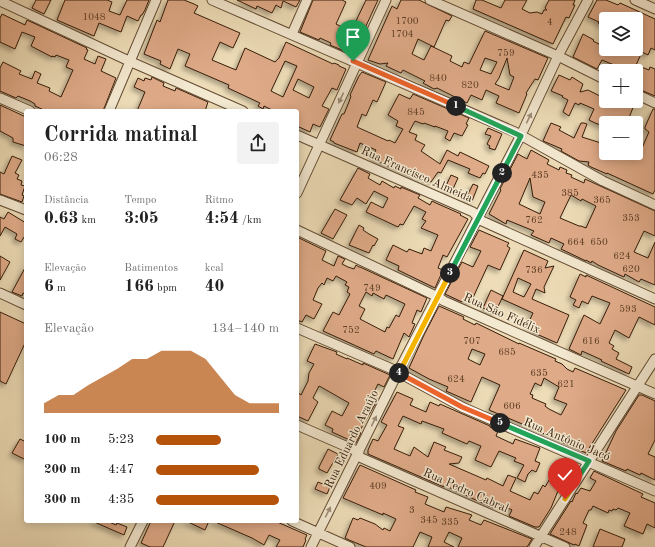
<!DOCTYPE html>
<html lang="pt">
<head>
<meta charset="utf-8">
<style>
  :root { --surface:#fff; --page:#f2f2f2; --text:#222; --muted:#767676; --accent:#b45309 }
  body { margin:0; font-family:"Old Standard TT",serif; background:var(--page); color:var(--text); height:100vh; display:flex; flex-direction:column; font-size:15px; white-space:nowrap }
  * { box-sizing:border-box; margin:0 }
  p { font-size:13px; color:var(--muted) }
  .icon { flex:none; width:22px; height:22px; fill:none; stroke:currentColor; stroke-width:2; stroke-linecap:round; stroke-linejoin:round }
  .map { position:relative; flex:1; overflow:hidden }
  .side { position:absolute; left:24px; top:109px; width:275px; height:414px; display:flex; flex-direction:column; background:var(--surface); border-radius:4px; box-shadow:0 2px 10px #0003 }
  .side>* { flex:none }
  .buttons { position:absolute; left:599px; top:12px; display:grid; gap:8px }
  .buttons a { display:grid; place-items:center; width:44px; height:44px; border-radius:4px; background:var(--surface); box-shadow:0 2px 10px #0003; font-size:20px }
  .pin { position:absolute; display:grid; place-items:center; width:34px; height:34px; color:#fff; margin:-41px -17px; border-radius:50% 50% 50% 0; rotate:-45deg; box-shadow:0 0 4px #0007 }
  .pin .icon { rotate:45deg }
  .km { position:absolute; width:20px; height:20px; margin:-10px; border-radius:50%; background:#222; color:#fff; font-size:11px; line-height:20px; text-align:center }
  .round { display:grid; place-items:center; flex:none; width:42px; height:42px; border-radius:4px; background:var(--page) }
  .summary { display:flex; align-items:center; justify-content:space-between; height:68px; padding:0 20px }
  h1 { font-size:22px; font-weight:700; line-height:30px }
  .figures { display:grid; grid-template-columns:repeat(3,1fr); gap:6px; height:68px; padding:4px 20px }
  .figures div { display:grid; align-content:center }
  .figures b { font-size:17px; font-weight:700 }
  .figures small { font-size:11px; font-weight:400 }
  .figures p { font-size:11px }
  .chart { height:112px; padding:8px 20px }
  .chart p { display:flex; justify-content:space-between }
  .chart svg { width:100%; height:72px; margin-top:4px; fill:var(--accent); opacity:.7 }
  ul { padding:0 20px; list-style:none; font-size:13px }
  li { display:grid; grid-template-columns:64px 48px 1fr; align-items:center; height:30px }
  li i { height:10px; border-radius:5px; background:var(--accent) }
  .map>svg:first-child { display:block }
  .building { fill:#dfaa88; stroke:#361c07; fill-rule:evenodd; filter:url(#shadow) }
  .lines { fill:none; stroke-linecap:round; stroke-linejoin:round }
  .minor-casing { stroke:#644c33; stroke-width:11 }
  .minor { stroke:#f3e8d0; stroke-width:9 }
  .oneway { fill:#9e8c76 }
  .split-1-casing { stroke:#fff; stroke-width:8 }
  .split-2-casing { stroke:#fff; stroke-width:8 }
  .split-3-casing { stroke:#fff; stroke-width:8 }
  .split-4-casing { stroke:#fff; stroke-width:8 }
  .split-5-casing { stroke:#fff; stroke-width:8 }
  .split-6-casing { stroke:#fff; stroke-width:8 }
  .split-7-casing { stroke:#fff; stroke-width:8 }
  .split-1 { stroke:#f0652b; stroke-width:5 }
  .split-2 { stroke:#22a559; stroke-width:5 }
  .split-3 { stroke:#22a559; stroke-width:5 }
  .split-4 { stroke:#f5b400; stroke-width:5 }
  .split-5 { stroke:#f0652b; stroke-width:5 }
  .split-6 { stroke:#22a559; stroke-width:5 }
  .split-7 { stroke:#f5b400; stroke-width:5 }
  .labels { text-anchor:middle; stroke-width:3; stroke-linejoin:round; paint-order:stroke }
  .number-label { font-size:10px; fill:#604027 }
  .street-label { font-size:12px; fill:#361c07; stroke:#f3e8d0 }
</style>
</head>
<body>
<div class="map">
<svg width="655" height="547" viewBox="0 0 655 547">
  <defs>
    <filter id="shadow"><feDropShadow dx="-3" dy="3" stdDeviation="2" flood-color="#0004"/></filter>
  </defs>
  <rect width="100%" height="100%" fill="#eddcb7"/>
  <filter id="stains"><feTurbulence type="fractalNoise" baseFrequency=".005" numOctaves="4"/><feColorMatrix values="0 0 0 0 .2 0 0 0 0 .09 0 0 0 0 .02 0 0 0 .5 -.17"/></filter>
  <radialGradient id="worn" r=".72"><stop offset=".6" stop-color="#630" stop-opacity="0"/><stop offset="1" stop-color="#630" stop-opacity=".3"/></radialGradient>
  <!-- building -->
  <path class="building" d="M36 0H51L44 14 32 8Z
    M65 0H107L112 2 109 11 120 15 127 0H149L145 10 142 15H141L138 21 127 16 121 32 99 23 94 36 57 20Z
    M168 0H184L194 4 198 6 194 13 240 33 233 48 220 42 212 60 236 70 245 48 275 62 279 58 286 42 333 64 334 63 339 65V66L346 69 337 90 332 88 322 106 329 109 320 127 313 124 310 132 297 126V111H274L264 106 263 109 258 106 260 103 228 88 229 85 185 66 190 54 178 49 170 69 160 64 161 61 144 54 157 20 160 22ZM285 61 297 66 283 97 271 91ZM298 79 314 87 309 98 293 90Z
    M237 0H300L296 7 283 1 281 8 276 5 272 13 257 6 256 9Z
    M313 0H342L346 2 336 24 356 34 348 50 354 53V55L330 45 331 43 320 38 319 40 300 32Z
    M366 0H378L365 28 363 27V29L357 26 359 22 356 21Z
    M401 0H419L452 16 449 21 446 20 434 47 418 39 412 54 424 60 431 46 452 56 450 61 462 67 464 62 469 64 485 31 548 58 538 80 535 79 526 93 527 94 519 113 496 103 499 96 486 90 482 100 471 95 467 103 437 88 434 89 423 83 425 81 403 70 401 73 386 66 388 63 380 64 368 60 392 6 397 9ZM485 58 497 62 491 74 480 70ZM507 58 510 75 514 77 509 90 495 84 499 78Z
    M476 0H482L501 8 505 0H527L522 9 530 13 537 12 542 14 544 10H547L545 8 549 0H575L573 5H575L569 18 566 17 553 44 473 9Z
    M597 0H606L618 5 620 3 655 19V50L651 48 648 55 642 52 636 65 649 70 650 67 655 69V96L636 88V71H611L614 65 602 60 597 69 573 57 583 34 594 40 593 41 601 45 606 49H636V19H606V26L598 23 599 22 588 17Z
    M2 14 25 25 27 20 87 48 86 49 88 50 84 59 95 64 98 56 106 59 101 71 116 78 103 111H46L35 106V104L30 101 18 96 16 98 0 91V68L3 62 21 71 19 74 32 79 35 71 41 74 37 83 50 88 49 91 61 97 73 70 66 67 69 60 56 55 55 57 52 56V57L31 46 35 37 22 32 15 49 0 42V18Z
    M362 72 386 82 377 102 373 100 366 116 362 114 357 127 388 141 389 140 395 143 403 129 396 126 398 121 388 115 399 94 410 99 413 94 469 118 466 124 468 125 462 136 454 133 450 141 445 138 448 131 435 126V127L424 123 423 124 415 121 409 132 417 135 415 140 425 145 421 151 440 164 447 150 458 156 460 152 489 166 485 174 483 173 480 178 468 173 470 169 448 160 441 173 438 172 431 182 416 175 415 177 391 165 390 167 372 158 376 150 360 143 357 152 334 143V142L330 140 342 114H344L349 102 351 96 350 95 359 76Z
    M559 75 570 80 572 77 583 84 580 92 588 90 600 96 601 94 606 96V101H624L634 105 627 123H606V127L595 123 589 120 594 109 580 103 579 105 575 103 569 116 563 112 568 100 562 97 563 96 551 91Z
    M152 77 164 83 163 86 175 91 176 88 208 102 205 111H137L145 92 134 87 138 78 144 81 145 78 151 80Z
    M0 105 26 117V146L13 142V138L0 131Z
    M653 109H655V190L653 194 607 173V174L591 167 588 165 589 162 579 161 561 151 562 149 543 141 551 123 561 127 559 130 574 138 581 123H584L587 124 582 137 601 143 606 132V153H623L628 155 629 153H636V146L642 148 649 132 645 129V127Z
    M488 128 502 134 495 150 489 148 490 146 487 144 491 136 485 134Z
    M531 150 549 160 547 164 559 170 560 167 567 170 566 173 572 175 571 177 584 183 585 179 655 211V236L644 231 634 252 648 258 655 242V285L641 279 639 282 625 274 624 277 598 265 592 261 591 263 586 260V261L561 249 564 244 551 238 549 243 531 235 534 231 507 220 506 224 489 214 501 190 500 189 518 154 527 159ZM530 178 533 197 545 202 540 214 519 204ZM571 195 581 201 582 199 596 206 586 228 581 226H579L560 218Z
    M12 156 22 160 15 173 19 175 17 179 22 181 21 185 25 186 22 195 24 196 22 202 0 194V172L4 174Z
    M358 168 370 174 368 178 380 185 382 181 394 188 395 186 401 189V187L420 195 418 198 430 205 432 201 436 203 461 214 460 215 468 219 447 257 443 255 438 268 443 270 435 288 398 270 399 266 386 260 393 245 407 252 409 249 422 254 424 248 431 251 438 235 421 228 426 221 422 219 426 212 414 206 403 225 400 224 398 227 366 212 371 202 383 208 388 198 374 191 366 204 357 198 352 205 340 200Z
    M451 175 458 178 452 191 445 188Z
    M473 184 478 186 472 201 466 198Z
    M335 209 347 215 333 239 321 233Z
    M8 212 26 223V234L21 242 15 239 17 234 5 227 0 236V217L4 219Z
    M359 225 364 228 363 230 369 234 378 239 374 246 373 245 369 253 349 245Z
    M479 230 509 243 507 246 510 248 500 270 488 265 471 302 464 299 462 302 445 294 462 262 473 267 481 251 470 247Z
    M297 237 326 251 322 260 334 266 338 256 345 259 342 264 348 267 354 269 356 265 359 267H360L427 298 421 312 417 310 412 323 415 324 409 337 404 333 393 359 376 351 374 354 323 331 333 312 339 315 350 294 347 292 349 287 345 285 347 282 336 276 333 281 327 278 324 285 322 283 318 288 313 300 322 304 314 319 306 315 302 322 297 320ZM366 292 372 296 373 293 384 299 386 295 405 304 399 317 396 315 389 328 387 327 385 332 360 319 365 309 359 306Z
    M524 250 548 261 545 268 554 266 544 287 545 293 536 289 532 299 569 315 557 343 532 332 533 329 527 326 533 313 502 299ZM518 278 531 284 524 297 513 292Z
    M0 256 10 262 0 280Z
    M26 266V295L23 293 22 296 12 292Z
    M580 274 586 277V275L655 307V325L639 317 629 338 615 330 609 343 614 346 612 349 619 353 616 359 632 367 629 374 601 361 602 360 582 351 581 355 569 349 584 315 600 324 610 303 592 296 588 304 582 301 579 308 573 305 576 300 570 297Z
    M491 290 503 296 495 313 483 308Z
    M439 306 464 317 463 319 475 325 476 323 519 344V343L556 359 555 361 562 364 567 369 573 372 575 368 626 390 586 453 527 426 489 410 500 385 482 377 471 402 446 391 448 387 429 379 409 368 424 335ZM472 349 485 354 480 365 468 359ZM544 378 559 387 554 399 567 404 561 415 549 409 545 406 546 404 532 398 533 395 530 394 535 383 541 386Z
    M0 312 26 324V341L6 384 0 381Z
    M315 344 337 352 336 354 347 359V358L363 365V363L390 375 384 387 378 384 372 396 378 399 359 432 361 433 356 443 332 432 333 429 325 425 332 411 342 416 349 403 321 387 319 386 313 398 318 402 308 421 297 416V392L301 395 308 381 309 373 314 364 307 361Z
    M397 392 413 399 410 405 426 412 430 402 439 406 440 404 490 426V427L498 431 496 436 513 444 515 439 540 448 535 461 540 463 536 472 532 470 528 474 525 482 517 478 524 465 514 461 516 458 499 451 491 467 475 460 481 446 469 441 467 444 442 433 444 429 422 421 421 424 403 416 398 426 404 428 394 449 410 456 414 447 428 457 434 442 446 447 444 450 462 457 459 463 449 464 486 480 487 478 503 486 508 475 516 478 510 491 530 500 534 492 538 494 543 485 545 487 554 472 564 476 551 508 539 527H535L509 516 512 510 504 506 495 504 493 508 444 485V487L368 454V450L373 439 378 441 387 425 381 422Z
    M639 395H642L655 401V440L648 454 655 457V480L641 473 640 475 627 469 626 471 602 461 616 431Z
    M20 439 26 442V460L12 453Z
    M328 449 338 454 327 473 319 469V467Z
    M360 465 416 490 415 492 428 497 425 504 444 512 446 507 472 515 469 520 481 525 484 520 532 539 527 547H458L462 538 449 532 444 542 454 547H428L432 537 420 532 413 547H366L349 540 345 538 353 518 358 520 360 518 375 524 383 530 384 528 390 531 396 519 383 513V515L343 498Z
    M594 471 643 494 641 497 655 503V528L647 524 643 534 624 526 630 513 618 508 616 510 613 509 612 511 609 510 608 513 593 506 591 510H589L583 523 587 525 579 546 575 544 574 545 550 534 571 501 572 502 576 493 577 494 581 488 590 491 596 481 590 478Z
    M318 482 330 487 327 494 315 489Z
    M92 521H107L116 525 117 523 127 527 124 535Z
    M151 521H175L163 547H150L141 543Z
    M186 521H209L205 530Z
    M213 521H275L307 535 305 539 306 540 303 547H276L280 540 269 535 264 545 252 538Z
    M600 529 625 539 622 547H593Z"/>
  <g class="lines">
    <!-- minor casing -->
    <g class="minor-casing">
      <path id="minor" d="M212 0 515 132 603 181 655 205
        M430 0 558 56 606 80
        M635 0 655 9
        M0 1 129 61 243 111
        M292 34 307 0
        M636 94 655 103
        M0 98 30 111
        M109 111 156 0
        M297 135 473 212 482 221 655 299
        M297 193 386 0
        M0 200 26 210
        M297 230 438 297 444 301 655 394
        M0 293 26 305
        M297 328 392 369 462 407 655 491
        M297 425 359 452
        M357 456 565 547
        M292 521 350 547
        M130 547 143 521
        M311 547 398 372 521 135 558 56 588 0
        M534 547 655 359"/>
    </g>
    <!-- minor -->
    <use href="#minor" class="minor"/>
  </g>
  <!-- one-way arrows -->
  <defs><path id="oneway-solid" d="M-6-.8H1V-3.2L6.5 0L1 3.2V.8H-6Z"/></defs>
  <g class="oneway">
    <use href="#oneway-solid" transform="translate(341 98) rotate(115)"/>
    <use href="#oneway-solid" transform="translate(529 118) rotate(-64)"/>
    <use href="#oneway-solid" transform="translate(374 421) rotate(-64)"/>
    <use href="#oneway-solid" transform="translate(328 512) rotate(-63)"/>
  </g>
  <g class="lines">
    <!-- split-1 casing -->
    <g class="split-1-casing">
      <path id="split-1" d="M353 61 456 106"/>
    </g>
    <!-- split-2 casing -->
    <g class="split-2-casing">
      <path id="split-2" d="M456 106 521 136 502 173"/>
    </g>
    <!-- split-3 casing -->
    <g class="split-3-casing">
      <path id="split-3" d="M450 273 502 173"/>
    </g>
    <!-- split-4 casing -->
    <g class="split-4-casing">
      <path id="split-4" d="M399 373 450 273"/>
    </g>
    <!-- split-5 casing -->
    <g class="split-5-casing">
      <path id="split-5" d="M399 373 462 407 500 423"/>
    </g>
    <!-- split-6 casing -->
    <g class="split-6-casing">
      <path id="split-6" d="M500 423 589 461 580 475"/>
    </g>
    <!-- split-7 casing -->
    <g class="split-7-casing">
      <path id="split-7" d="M565 499 580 475"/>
    </g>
    <!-- split-1 -->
    <use href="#split-1" class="split-1"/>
    <!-- split-2 -->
    <use href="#split-2" class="split-2"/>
    <!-- split-3 -->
    <use href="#split-3" class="split-3"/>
    <!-- split-4 -->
    <use href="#split-4" class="split-4"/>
    <!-- split-5 -->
    <use href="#split-5" class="split-5"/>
    <!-- split-6 -->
    <use href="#split-6" class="split-6"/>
    <!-- split-7 -->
    <use href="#split-7" class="split-7"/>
  </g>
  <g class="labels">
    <!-- number labels -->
    <g class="number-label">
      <text x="94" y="20">1048</text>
      <text x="407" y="24">1700</text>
      <text x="550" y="25">4</text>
      <text x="402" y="37">1704</text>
      <text x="506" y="56">759</text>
      <text x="438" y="81">840</text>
      <text x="470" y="88">820</text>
      <text x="416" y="115">845</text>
      <text x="540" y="178">435</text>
      <text x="570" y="196">385</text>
      <text x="602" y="203">365</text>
      <text x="631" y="221">353</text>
      <text x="534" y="223">762</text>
      <text x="576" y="245">664</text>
      <text x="599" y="245">650</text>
      <text x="622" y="259">624</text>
      <text x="631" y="272">620</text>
      <text x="534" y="273">736</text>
      <text x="372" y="291">749</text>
      <text x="628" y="312">593</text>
      <text x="351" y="333">752</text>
      <text x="472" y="344">707</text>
      <text x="591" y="344">616</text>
      <text x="507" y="355">685</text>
      <text x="539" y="376">635</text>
      <text x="456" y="382">624</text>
      <text x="566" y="387">621</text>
      <text x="512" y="409">606</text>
      <text x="378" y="489">409</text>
      <text x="412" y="513">3</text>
      <text x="429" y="523">345</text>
      <text x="450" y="525">335</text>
      <text x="568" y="535">248</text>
    </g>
    <!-- street labels -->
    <g class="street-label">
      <text transform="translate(417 174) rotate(24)" y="4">Rua Francisco Almeida</text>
      <text transform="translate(502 313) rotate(24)" y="4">Rua São Fidélix</text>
      <text transform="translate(351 439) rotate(-64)" y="4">Rua Eduardo Araújo</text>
      <text transform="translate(567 439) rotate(23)" y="4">Rua Antônio Jacó</text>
      <text transform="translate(466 490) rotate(24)" y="4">Rua Pedro Cabral</text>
    </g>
  </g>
  <rect width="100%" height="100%" filter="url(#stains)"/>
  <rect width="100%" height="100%" fill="url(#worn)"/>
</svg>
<div class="buttons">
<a><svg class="icon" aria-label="layers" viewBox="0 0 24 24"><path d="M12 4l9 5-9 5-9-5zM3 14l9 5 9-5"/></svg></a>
<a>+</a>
<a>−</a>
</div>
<div class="pin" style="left:353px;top:61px;background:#1e9e55"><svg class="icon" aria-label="arrive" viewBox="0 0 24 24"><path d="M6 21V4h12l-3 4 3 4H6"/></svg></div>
<div class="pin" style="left:565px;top:499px;background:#d93025"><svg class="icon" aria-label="check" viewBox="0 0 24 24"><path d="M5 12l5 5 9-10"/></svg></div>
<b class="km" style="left:456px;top:106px">1</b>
<b class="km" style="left:502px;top:173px">2</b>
<b class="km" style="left:450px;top:273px">3</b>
<b class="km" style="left:399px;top:373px">4</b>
<b class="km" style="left:500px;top:423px">5</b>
<section class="side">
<div class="summary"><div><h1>Corrida matinal</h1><p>06:28</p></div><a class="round"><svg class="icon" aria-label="share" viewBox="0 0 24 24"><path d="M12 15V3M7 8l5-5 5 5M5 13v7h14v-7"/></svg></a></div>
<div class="figures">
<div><p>Distância</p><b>0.63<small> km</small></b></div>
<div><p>Tempo</p><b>3:05</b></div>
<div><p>Ritmo</p><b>4:54<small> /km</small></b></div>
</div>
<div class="figures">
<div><p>Elevação</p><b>6<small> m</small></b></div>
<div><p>Batimentos</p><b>166<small> bpm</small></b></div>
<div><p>kcal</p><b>40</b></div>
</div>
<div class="chart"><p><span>Elevação</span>134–140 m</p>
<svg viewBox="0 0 160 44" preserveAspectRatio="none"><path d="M0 44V38L10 33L20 33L30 27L40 22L50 17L60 11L70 11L80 6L90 6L100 6L110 11L120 22L130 33L140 38L150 38L160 38V44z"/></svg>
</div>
<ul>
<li><b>100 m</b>5:23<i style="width:53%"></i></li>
<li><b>200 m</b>4:47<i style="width:84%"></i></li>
<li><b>300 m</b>4:35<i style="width:100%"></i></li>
</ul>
</section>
</div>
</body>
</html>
